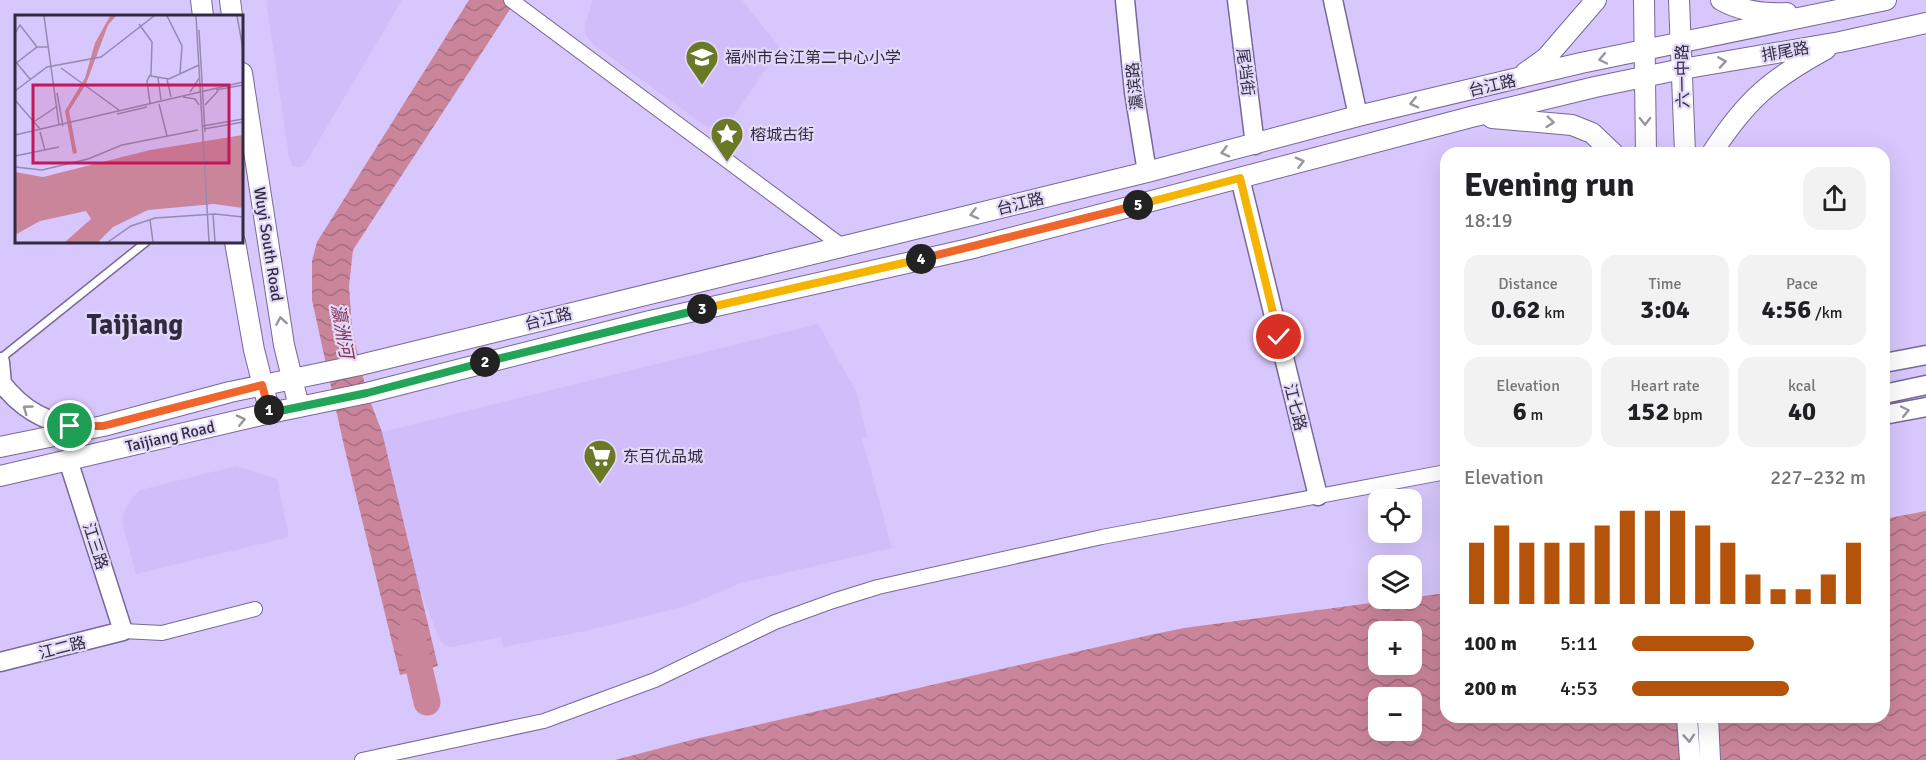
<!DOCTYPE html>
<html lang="en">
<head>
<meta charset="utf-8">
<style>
  :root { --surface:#fff; --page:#f2f2f2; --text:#202124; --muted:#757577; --accent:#b45309 }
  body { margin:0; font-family:Signika,"Noto Sans SC",sans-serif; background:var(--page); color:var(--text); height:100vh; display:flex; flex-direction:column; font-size:22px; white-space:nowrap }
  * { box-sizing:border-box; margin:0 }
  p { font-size:20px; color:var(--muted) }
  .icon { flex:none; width:33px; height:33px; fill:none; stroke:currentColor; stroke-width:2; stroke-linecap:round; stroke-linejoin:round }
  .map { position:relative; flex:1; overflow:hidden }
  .details { position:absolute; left:1440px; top:147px; width:450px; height:576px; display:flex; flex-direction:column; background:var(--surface); border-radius:18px; box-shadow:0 6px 24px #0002 }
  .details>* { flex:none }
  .buttons { position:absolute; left:1368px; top:489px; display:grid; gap:12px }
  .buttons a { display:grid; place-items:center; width:54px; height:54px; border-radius:12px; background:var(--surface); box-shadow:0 6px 24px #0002; font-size:30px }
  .pin { position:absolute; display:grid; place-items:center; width:51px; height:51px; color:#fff; margin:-26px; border:3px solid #fff; border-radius:50%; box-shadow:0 2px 6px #0007 }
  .km { position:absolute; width:30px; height:30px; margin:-15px; border-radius:50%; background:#222; color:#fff; font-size:16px; line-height:30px; text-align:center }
  .round { display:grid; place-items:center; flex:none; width:63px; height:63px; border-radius:18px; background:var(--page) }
  .head { display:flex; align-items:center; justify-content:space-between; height:102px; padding:0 24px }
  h1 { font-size:33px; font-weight:700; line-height:45px }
  .figures { display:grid; grid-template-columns:repeat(3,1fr); gap:9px; height:102px; padding:6px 24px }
  .figures div { display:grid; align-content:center; border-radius:15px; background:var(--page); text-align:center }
  .figures b { font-size:26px; font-weight:700 }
  .figures small { font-size:16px; font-weight:400 }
  .figures p { font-size:16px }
  .chart { height:168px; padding:12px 24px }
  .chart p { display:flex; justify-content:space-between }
  .chart svg { width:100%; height:108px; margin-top:6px; stroke:var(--accent); stroke-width:6 }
  ul { padding:0 24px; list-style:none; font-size:20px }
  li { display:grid; grid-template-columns:96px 72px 1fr; align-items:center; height:45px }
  li i { height:15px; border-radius:8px; background:var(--accent) }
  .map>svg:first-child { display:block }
  .built { fill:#d1bdf9 }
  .water { fill:url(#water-waves); fill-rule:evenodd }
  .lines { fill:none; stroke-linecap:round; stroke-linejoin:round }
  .river { stroke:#cb859b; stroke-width:27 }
  .lane-casing { stroke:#786898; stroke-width:10 }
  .street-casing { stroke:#786898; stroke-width:16 }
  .secondary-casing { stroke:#786898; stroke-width:21 }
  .primary-casing { stroke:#786898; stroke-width:22 }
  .lane { stroke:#fff; stroke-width:7 }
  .street { stroke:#fff; stroke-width:14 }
  .secondary { stroke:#fff; stroke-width:18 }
  .primary { stroke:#fff; stroke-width:20 }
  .oneway { stroke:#9895a0 }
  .split-1-casing { stroke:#fff; stroke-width:12 }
  .split-2-casing { stroke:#fff; stroke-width:12 }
  .split-3-casing { stroke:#fff; stroke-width:12 }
  .split-4-casing { stroke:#fff; stroke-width:12 }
  .split-5-casing { stroke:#fff; stroke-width:12 }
  .split-6-casing { stroke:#fff; stroke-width:12 }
  .split-1 { stroke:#f0652b; stroke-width:8 }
  .split-2 { stroke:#22a559; stroke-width:8 }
  .split-3 { stroke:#22a559; stroke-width:8 }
  .split-4 { stroke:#f5b400; stroke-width:8 }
  .split-5 { stroke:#f0652b; stroke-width:8 }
  .split-6 { stroke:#f5b400; stroke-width:8 }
  .labels { text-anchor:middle; stroke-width:4.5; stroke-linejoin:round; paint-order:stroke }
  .street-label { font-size:16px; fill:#322b40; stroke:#e2d8f8 }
  .poi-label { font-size:16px; fill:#322b40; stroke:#e2d8f8; text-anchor:start }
  .water-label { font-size:18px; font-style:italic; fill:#853051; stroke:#e2d8f8 }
  .town-label { font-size:28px; font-weight:bold; fill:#322b40; stroke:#e2d8f8 }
  .inset-road { fill:none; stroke:#9689b1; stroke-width:1.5 }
  .view { fill:#c2185b; fill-opacity:0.15; stroke:#c2185b; stroke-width:3 }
  .inset-edge { fill:none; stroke:#322b40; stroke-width:3 }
</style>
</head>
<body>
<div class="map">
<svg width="1926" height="760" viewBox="0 0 1926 760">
  <defs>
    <pattern id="water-waves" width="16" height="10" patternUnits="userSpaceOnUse" patternTransform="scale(1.5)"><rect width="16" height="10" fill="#cb859b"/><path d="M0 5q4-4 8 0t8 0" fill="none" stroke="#a56d80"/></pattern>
  </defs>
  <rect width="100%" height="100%" fill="#d8c7fc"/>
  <!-- built -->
  <path class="built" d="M266 0H402L305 164 301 167H293L289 157Z
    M593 0H742L780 48 729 123 721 127 705 126 594 45 586 36 584 27Z
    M818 324 857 393 867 437 862 439 892 548 741 583 686 606 585 631 503 647 501 637 451 647 444 645 440 641 415 576 382 432Z
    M236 466 277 479 289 537 136 574 122 522 123 514 133 497 139 491 148 488Z"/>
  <!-- water -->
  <path class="water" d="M469 0H516L353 250 349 286 352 328 360 365 367 393 382 432 438 666 400 675 344 446 312 300V261L317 242Z
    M1926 511V760H615L695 739 1150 635 1184 628 1446 593V717H1884V519ZM1378 632H1412V664H1378ZM1378 698H1412V730H1378Z"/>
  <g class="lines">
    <!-- river -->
    <path class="river" d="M411 633 427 702"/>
    <!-- lane casing -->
    <g class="lane-casing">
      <path id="lane" d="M0 359 146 242"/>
    </g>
    <!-- street casing -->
    <g class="street-casing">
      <path id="street" d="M511 0 842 246
        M123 631 162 633 255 609
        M362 760 544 721 655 680 775 622 833 601 878 587 1102 537 1446 472"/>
    </g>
    <!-- secondary casing -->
    <g class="secondary-casing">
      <path id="secondary" d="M1125 0 1134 92 1147 172
        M1237 0 1255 145
        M1333 0 1358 116
        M1240 178 1318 496
        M0 362 2 384
        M1884 363 1926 355
        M0 381C22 410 49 426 86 427
        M1884 394 1926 385
        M1884 415 1926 407
        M0 662 123 631 68 460"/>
    </g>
    <!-- primary casing -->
    <g class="primary-casing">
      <path id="primary" d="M201 0 203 16
        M230 0 232 16
        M1644 0 1646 153
        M1679 0 1685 153
        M1721 0C1742 12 1764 14 1787 13
        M242 73 284 345 299 407
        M1525 73 1546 58 1596 0
        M1492 118 1572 125 1592 133 1613 153
        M1712 153C1746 100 1771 79 1826 49
        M235 242 254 350 270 413
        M0 447 103 426 230 392 360 365 1147 172 1358 116 1581 63 1886 0
        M0 476 270 413 367 393 650 321 969 249 1471 117 1595 87 1682 69 1840 42 1926 23
        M1687 717 1690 760
        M1708 717 1710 760"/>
    </g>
    <!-- lane -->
    <use href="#lane" class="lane"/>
    <!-- street -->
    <use href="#street" class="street"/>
    <!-- secondary -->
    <use href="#secondary" class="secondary"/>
    <!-- primary -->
    <use href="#primary" class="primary"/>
  </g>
  <!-- one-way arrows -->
  <defs><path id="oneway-chevron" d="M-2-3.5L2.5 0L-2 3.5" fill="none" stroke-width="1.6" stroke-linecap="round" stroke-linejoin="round" transform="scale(1.5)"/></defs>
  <g class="oneway">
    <use href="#oneway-chevron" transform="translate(1603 59) rotate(168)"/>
    <use href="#oneway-chevron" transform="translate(1722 62) rotate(-9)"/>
    <use href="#oneway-chevron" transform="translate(1414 103) rotate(167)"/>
    <use href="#oneway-chevron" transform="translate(1645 121) rotate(89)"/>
    <use href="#oneway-chevron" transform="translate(1550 122) rotate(6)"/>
    <use href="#oneway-chevron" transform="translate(1225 152) rotate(166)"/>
    <use href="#oneway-chevron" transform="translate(1300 162) rotate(-15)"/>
    <use href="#oneway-chevron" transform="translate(974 214) rotate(166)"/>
    <use href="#oneway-chevron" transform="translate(281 321) rotate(-99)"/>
    <use href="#oneway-chevron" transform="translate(27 409) rotate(-144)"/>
    <use href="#oneway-chevron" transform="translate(1905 411) rotate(-12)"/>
    <use href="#oneway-chevron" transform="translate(241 420) rotate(-13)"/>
    <use href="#oneway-chevron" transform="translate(1689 738) rotate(86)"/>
  </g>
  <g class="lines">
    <!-- split-1 casing -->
    <g class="split-1-casing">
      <path id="split-1" d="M70 426H103L262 385 269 410"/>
    </g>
    <!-- split-2 casing -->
    <g class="split-2-casing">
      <path id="split-2" d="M269 410 270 413 367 393 485 362"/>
    </g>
    <!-- split-3 casing -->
    <g class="split-3-casing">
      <path id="split-3" d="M485 362 702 309"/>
    </g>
    <!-- split-4 casing -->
    <g class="split-4-casing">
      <path id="split-4" d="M702 309 921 259"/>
    </g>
    <!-- split-5 casing -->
    <g class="split-5-casing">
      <path id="split-5" d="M921 259 1138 205"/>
    </g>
    <!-- split-6 casing -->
    <g class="split-6-casing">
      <path id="split-6" d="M1138 205 1240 178 1279 337"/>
    </g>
    <!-- split-1 -->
    <use href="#split-1" class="split-1"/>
    <!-- split-2 -->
    <use href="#split-2" class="split-2"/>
    <!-- split-3 -->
    <use href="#split-3" class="split-3"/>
    <!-- split-4 -->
    <use href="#split-4" class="split-4"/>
    <!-- split-5 -->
    <use href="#split-5" class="split-5"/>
    <!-- split-6 -->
    <use href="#split-6" class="split-6"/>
  </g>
  <!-- icons -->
  <defs>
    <g id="school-pin" transform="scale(1.725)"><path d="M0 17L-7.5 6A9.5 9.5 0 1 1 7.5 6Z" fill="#697926" stroke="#e2d8f8"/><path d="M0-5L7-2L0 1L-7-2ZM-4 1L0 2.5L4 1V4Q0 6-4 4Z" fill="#fff"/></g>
    <g id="sight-pin" transform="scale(1.725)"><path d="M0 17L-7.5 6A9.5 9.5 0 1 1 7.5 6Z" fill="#697926" stroke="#e2d8f8"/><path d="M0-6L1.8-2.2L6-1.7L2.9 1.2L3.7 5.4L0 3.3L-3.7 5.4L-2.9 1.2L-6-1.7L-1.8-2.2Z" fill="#fff"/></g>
    <g id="supermarket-pin" transform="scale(1.725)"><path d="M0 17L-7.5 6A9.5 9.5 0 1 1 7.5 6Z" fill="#697926" stroke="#e2d8f8"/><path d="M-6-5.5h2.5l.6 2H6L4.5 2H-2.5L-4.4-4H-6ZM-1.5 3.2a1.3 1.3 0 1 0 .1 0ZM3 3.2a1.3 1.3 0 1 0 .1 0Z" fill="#fff"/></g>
  </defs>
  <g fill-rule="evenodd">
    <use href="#school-pin" x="702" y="57"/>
    <use href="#sight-pin" x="727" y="134"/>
    <use href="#supermarket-pin" x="600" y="456"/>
  </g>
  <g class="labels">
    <!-- street labels -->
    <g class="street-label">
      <text transform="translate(1785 51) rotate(-10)" y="6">排尾路</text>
      <text transform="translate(1246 72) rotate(83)" y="6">尾垱街</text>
      <text transform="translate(1682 76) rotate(-91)" y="6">六一中路</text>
      <text transform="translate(1492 85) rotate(-13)" y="6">台江路</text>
      <text transform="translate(1134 86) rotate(-96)" y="6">瀛滨路</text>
      <text transform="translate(1020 203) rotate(-14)" y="6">台江路</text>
      <text transform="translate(269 244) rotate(81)" y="6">Wuyi South Road</text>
      <text transform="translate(548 318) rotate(-14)" y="6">台江路</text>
      <text transform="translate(1296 407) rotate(76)" y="6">江七路</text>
      <text transform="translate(170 436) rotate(-13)" y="6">Taijiang Road</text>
      <text transform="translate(96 546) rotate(72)" y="6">江三路</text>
      <text transform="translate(62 647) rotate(-14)" y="6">江二路</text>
    </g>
    <!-- poi labels -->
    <g class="poi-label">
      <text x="725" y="63">福州市台江第二中心小学</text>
      <text x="750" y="140">榕城古街</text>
      <text x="623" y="462">东百优品城</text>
    </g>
    <!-- water labels -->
    <g class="water-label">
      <text transform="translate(342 331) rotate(80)" y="6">瀛洲河</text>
    </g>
    <!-- town labels -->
    <g class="town-label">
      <text x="135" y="334">Taijiang</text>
    </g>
  </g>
  <!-- overview -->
  <g transform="translate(15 15)">
    <rect width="228" height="228" fill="#d8c7fc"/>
    <path d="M95 1H101L93 10 71 69 54 96 62 138 58 139 50 96 70 63 80 28ZM228 120V193L199 189 133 195 98 212 83 227H50L76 204 71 196 25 206 0 220V157L28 162 135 135Z" fill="#cb859b"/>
    <path class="inset-road" d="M29 1 44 110M152 1 167 31 165 58M181 1 194 227M222 1 228 34M124 9 137 27 136 61 154 64 184 50M184 15 190 117M0 18 5 10 22 32M0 46 15 64M0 49 22 32H33M46 53 104 95M143 63 146 85M152 64 156 82M201 75 228 70M0 76 32 52 86 42 139 1M175 77 185 62M42 78 48 111M168 82 180 84 184 90M0 85 25 114M135 88 132 66 135 60M144 89 152 121M190 90 203 76M102 99 132 92M17 108 41 92M188 111 228 104M189 114 228 107M25 117 30 135M0 120 228 67M0 141 44 132M0 152 27 155 73 144 107 130 183 115M198 199 200 227M135 205 138 227M93 227 116 211 140 203 200 199 228 202"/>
    <path class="view" d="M18 70H214V148H18Z"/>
    <rect width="228" height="228" class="inset-edge"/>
  </g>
</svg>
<div class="buttons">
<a><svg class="icon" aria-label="locate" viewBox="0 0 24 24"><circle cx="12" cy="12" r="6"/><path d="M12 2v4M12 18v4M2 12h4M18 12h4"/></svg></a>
<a><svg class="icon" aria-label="layers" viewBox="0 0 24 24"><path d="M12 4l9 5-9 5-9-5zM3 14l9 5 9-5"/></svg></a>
<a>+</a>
<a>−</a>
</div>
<div class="pin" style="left:70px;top:426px;background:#1e9e55"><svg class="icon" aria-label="arrive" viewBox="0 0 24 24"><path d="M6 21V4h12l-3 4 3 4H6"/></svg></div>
<div class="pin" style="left:1279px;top:337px;background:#d93025"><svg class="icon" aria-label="check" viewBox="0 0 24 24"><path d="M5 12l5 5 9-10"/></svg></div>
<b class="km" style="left:269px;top:410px">1</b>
<b class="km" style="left:485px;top:362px">2</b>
<b class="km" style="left:702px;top:309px">3</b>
<b class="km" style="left:921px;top:259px">4</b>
<b class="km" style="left:1138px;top:205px">5</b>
<section class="details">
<div class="head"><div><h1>Evening run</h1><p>18:19</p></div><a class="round"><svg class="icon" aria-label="share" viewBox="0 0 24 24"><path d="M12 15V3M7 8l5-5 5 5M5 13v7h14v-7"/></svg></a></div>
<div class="figures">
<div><p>Distance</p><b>0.62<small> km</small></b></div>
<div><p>Time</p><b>3:04</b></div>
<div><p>Pace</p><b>4:56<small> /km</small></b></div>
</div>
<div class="figures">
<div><p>Elevation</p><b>6<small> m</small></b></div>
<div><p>Heart rate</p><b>152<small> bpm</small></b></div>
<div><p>kcal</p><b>40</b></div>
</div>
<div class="chart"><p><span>Elevation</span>227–232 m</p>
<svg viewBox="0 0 160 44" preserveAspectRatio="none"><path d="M5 44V19M15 44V12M25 44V19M35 44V19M45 44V19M55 44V12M65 44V6M75 44V6M85 44V6M95 44V12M105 44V19M115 44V32M125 44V38M135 44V38M145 44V32M155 44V19"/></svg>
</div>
<ul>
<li><b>100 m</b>5:11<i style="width:52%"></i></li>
<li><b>200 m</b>4:53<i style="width:67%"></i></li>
</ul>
</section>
</div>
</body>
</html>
